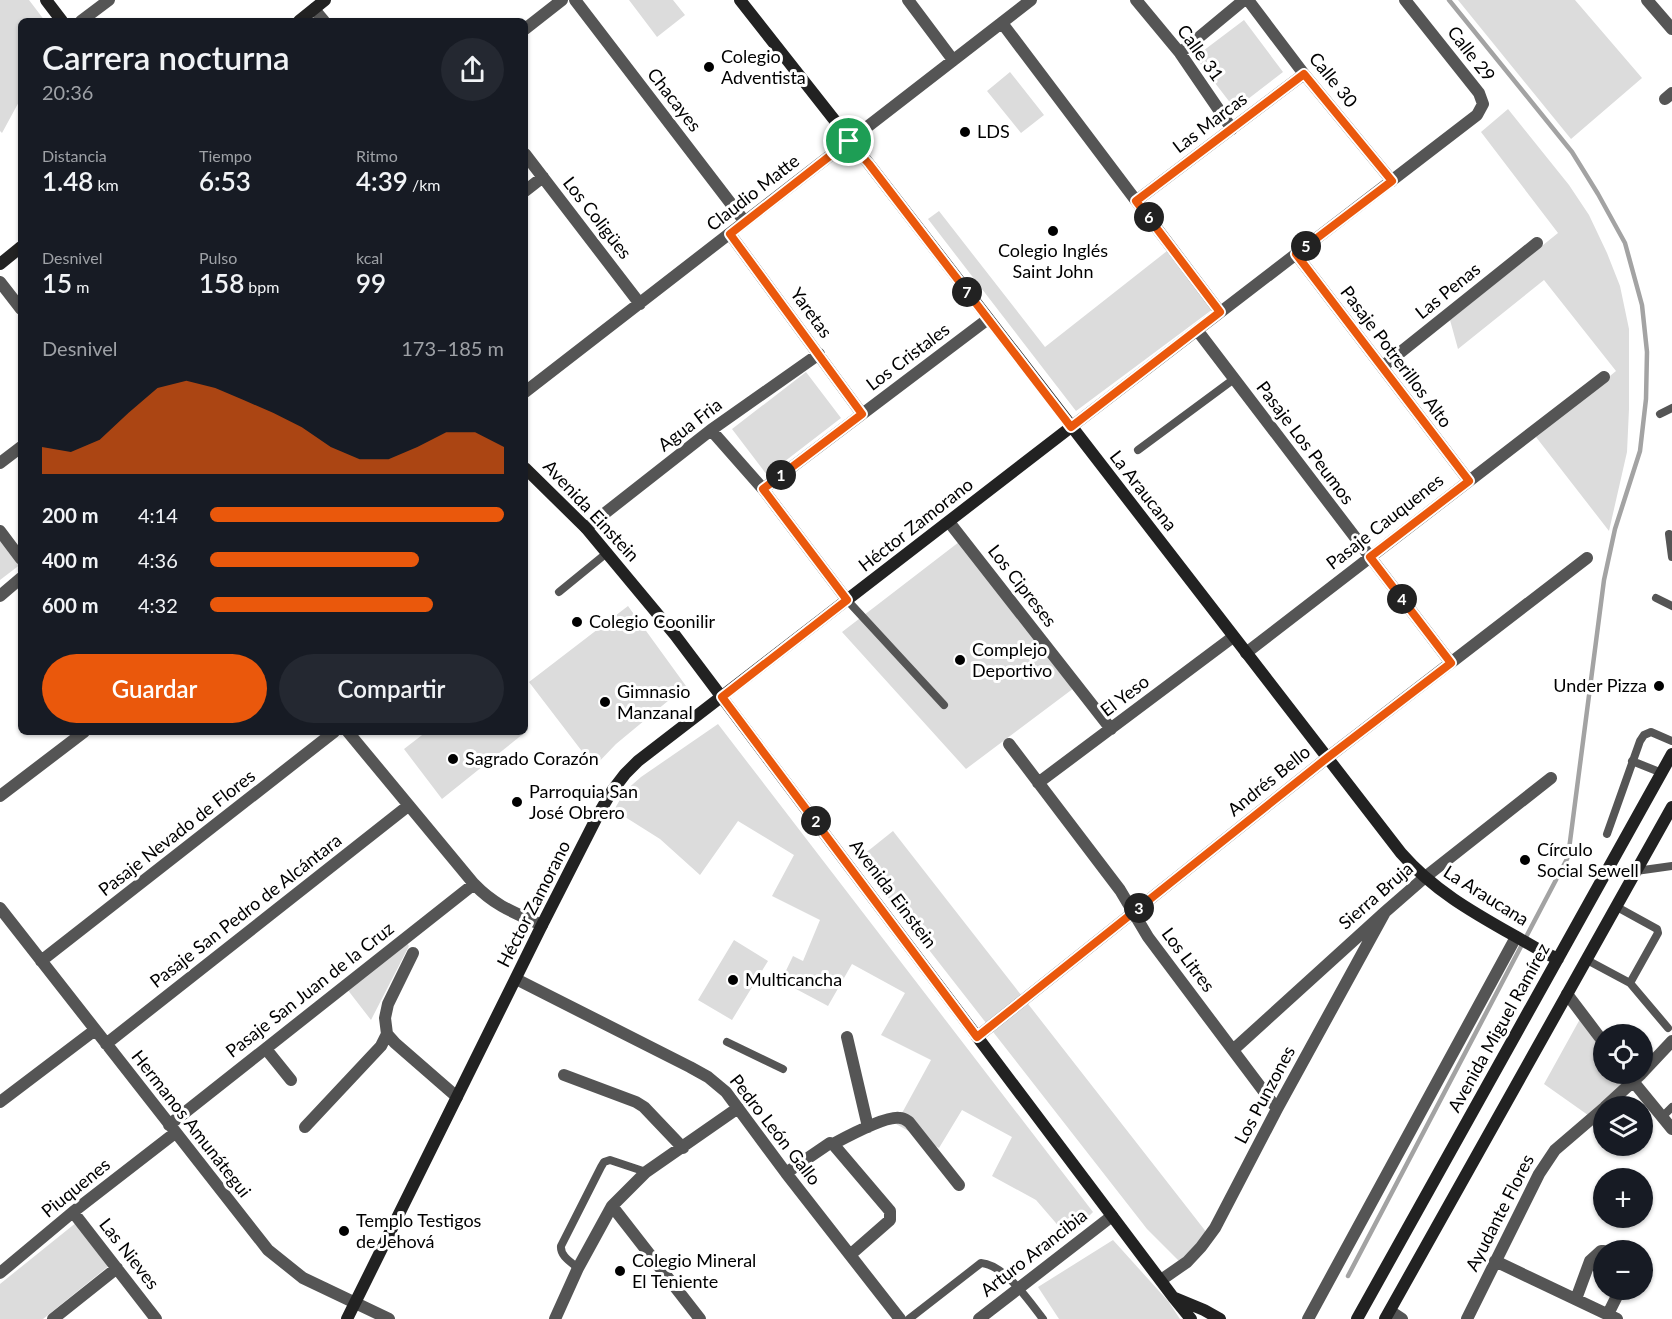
<!DOCTYPE html>
<html lang="es">
<head>
<meta charset="utf-8">
<style>
  :root { --surface:#171b24; --page:#242831; --text:#f1f3f6; --muted:#9ea1a6; --accent:#ea580c }
  body { margin:0; font-family:Lato,sans-serif; background:var(--page); color:var(--text); height:100vh; display:flex; flex-direction:column; font-size:22px; white-space:nowrap }
  * { box-sizing:border-box; margin:0 }
  p { font-size:20px; color:var(--muted) }
  .icon { flex:none; width:33px; height:33px; fill:none; stroke:currentColor; stroke-width:2; stroke-linecap:round; stroke-linejoin:round }
  .map { position:relative; flex:1; overflow:hidden }
  .drawer { position:absolute; left:18px; top:18px; width:510px; height:717px; display:flex; flex-direction:column; background:var(--surface); border-radius:9px; box-shadow:0 2px 4px #0004 }
  .drawer>* { flex:none }
  .buttons { position:absolute; left:1593px; top:1024px; display:grid; gap:12px }
  .buttons a { display:grid; place-items:center; width:60px; height:60px; border-radius:50%; background:var(--surface); box-shadow:0 2px 4px #0004; font-size:30px }
  .pin { position:absolute; display:grid; place-items:center; width:51px; height:51px; color:#fff; margin:-26px; border:3px solid #fff; border-radius:50%; box-shadow:0 2px 6px #0007 }
  .km { position:absolute; width:30px; height:30px; margin:-15px; border-radius:50%; background:#222; color:#fff; font-size:16px; line-height:30px; text-align:center }
  .round { display:grid; place-items:center; flex:none; width:63px; height:63px; border-radius:32px; background:var(--page) }
  .summary { display:flex; align-items:center; justify-content:space-between; height:102px; padding:0 24px }
  h1 { font-size:33px; font-weight:600; line-height:45px }
  .stats { display:grid; grid-template-columns:repeat(3,1fr); gap:9px; height:102px; padding:6px 24px }
  .stats div { display:grid; align-content:center }
  .stats b { font-size:26px; font-weight:600 }
  .stats small { font-size:16px; font-weight:400 }
  .stats p { font-size:16px }
  .chart { height:168px; padding:12px 24px }
  .chart p { display:flex; justify-content:space-between }
  .chart svg { width:100%; height:108px; margin-top:6px; fill:var(--accent); opacity:.7 }
  .primary-button { display:flex; gap:12px; margin-top:auto; padding:12px 24px }
  .primary-button a { flex:1; height:69px; border-radius:36px; background:var(--accent); color:#fff; font-size:24px; font-weight:600; line-height:69px; text-align:center }
  .primary-button a+a { background:var(--page); color:var(--text) }
  ul { padding:0 24px; list-style:none; font-size:20px }
  li { display:grid; grid-template-columns:96px 72px 1fr; align-items:center; height:45px }
  li i { height:15px; border-radius:8px; background:var(--accent) }
  .map>svg:first-child { display:block }
  .green { fill:#dcdcdc }
  .lines { fill:none; stroke-linecap:round; stroke-linejoin:round }
  .stream { stroke:#a3a3a3; stroke-width:4.5 }
  .lane { stroke:#555; stroke-width:8 }
  .street { stroke:#555; stroke-width:12 }
  .secondary { stroke:#222; stroke-width:12 }
  .route-casing { stroke:#fff; stroke-width:12 }
  .route { stroke:#ea580c; stroke-width:8 }
  .poi-dot { fill:#000; stroke:#fff; stroke-width:2 }
  .labels { text-anchor:middle; stroke-width:6; stroke-linejoin:round; paint-order:stroke }
  .street-label { font-size:18px; fill:#000; stroke:#fff }
  .poi-label { font-size:18px; fill:#000; stroke:#fff; text-anchor:start }
</style>
</head>
<body>
<div class="map">
<svg width="1672" height="1319" viewBox="0 0 1672 1319">
  <rect width="100%" height="100%" fill="#fff"/>
  <!-- green -->
  <path class="green" d="M0 0H29L45 21H21V98L2 133 0 131Z
    M629 0H673L685 15 657 37Z
    M1458 0H1575L1642 78 1571 139Z
    M1244 20 1283 72 1235 109 1195 57Z
    M1010 72 1044 115 1021 133 987 91Z
    M1508 109 1569 185 1589 215 1607 253 1620 286 1629 329V409L1627 452 1609 531 1536 437 1616 371 1544 280 1458 349 1450 320 1558 233 1481 132Z
    M939 211 1045 347 1167 251 1213 309 1076 411 928 219Z
    M806 372 841 418 767 475 732 429Z
    M0 535 21 564 0 580Z
    M959 542 1074 688 966 769 842 632Z
    M628 606 686 686 616 744 594 767 529 682Z
    M718 724 1093 1212 1068 1237 1036 1200 992 1176 1012 1137 962 1110 939 1148 896 1124 931 1060 881 1035 905 993 852 964 828 1006 781 981 793 956 803 961 820 920 772 896 794 855 738 821 700 875 660 839 614 810 625 791 641 777Z
    M525 725 528 730 442 799 404 749 426 732H525Z
    M893 831 1207 1233 1181 1263 1147 1229 858 859Z
    M734 940 768 961 732 1020 698 1000Z
    M406 942 409 946 371 1020 347 989Z
    M1580 1019 1603 1052 1604 1074H1620L1632 1091 1595 1120 1544 1084Z
    M77 1222 110 1265 43 1319H0V1284Z
    M1113 1240 1168 1301 1180 1319H1059L1038 1287Z"/>
  <g class="lines">
    <!-- stream -->
    <path class="stream" d="M1348 1276 1568 857 1604 580 1615 529 1640 451 1646 399 1647 352 1642 305 1625 243 1598 194 1572 152 1449 0"/>
    <!-- lane -->
    <path class="lane" d="M1660 414 1672 408
      M1138 450 1234 379
      M1669 534 1672 557
      M559 592 608 552
      M1656 598 1672 606
      M847 600 944 705
      M1632 761 1662 773
      M1607 834 1640 741 1644 735 1651 732 1672 741
      M1636 871 1672 866
      M1617 907 1657 929 1658 933 1630 983
      M1587 960 1630 983 1668 1028
      M727 1042 783 1069
      M1662 1117 1672 1107
      M578 1268C571 1262 560 1256 561 1246L601 1167 604 1162 610 1160 646 1172
      M909 1319 981 1263C1005 1265 1029 1301 1043 1319"/>
    <!-- street -->
    <path class="street" d="M575 0 745 222
      M908 0 953 60
      M1136 0 1180 53 1232 129
      M1248 0 1304 74 1392 181
      M1647 0 1672 29
      M314 9 324 21
      M81 21 109 0
      M1002 23 1220 312
      M525 29 562 0
      M1180 53 1244 0
      M1665 99 1672 93
      M525 154 640 304
      M525 191 543 177
      M1136 201 1304 74
      M730 234 862 414
      M1296 254 1469 481
      M0 282 21 309
      M1197 330 1451 663
      M1382 367 1537 243
      M525 392 1031 0
      M1071 427 1477 115 1483 104 1479 93 1405 0
      M711 430 763 489 847 600
      M0 463 21 447
      M763 489 988 319
      M949 522 1111 729
      M586 528 711 430 819 354
      M0 531 21 559
      M0 596 21 578
      M1246 653 1604 377
      M348 732 474 884C495 906 515 913 542 925
      M1009 744 1120 890 1148 937 1277 1109
      M1038 783 1233 637
      M0 796 84 732
      M0 908 268 1250 303 1278 389 1319
      M41 961 334 732
      M516 979 690 1067 708 1077 726 1092 786 1173 900 1319
      M1567 994 1604 1043
      M387 1034 385 1018 388 1004 413 953
      M847 1037 868 1127
      M977 1037 1327 758 1587 558
      M106 1044 408 806
      M266 1049 291 1080
      M1233 1050 1385 912 1424 878 1551 778
      M1642 1073 1672 1041
      M1627 1074 1672 1129
      M564 1075 636 1102 644 1107 683 1148
      M0 1102 95 1030
      M1605 1107 1641 1074
      M169 1125 474 884
      M305 1127 381 1046 387 1034 395 1043 457 1097
      M833 1144C846 1137 887 1115 900 1118 904 1118 906 1120 909 1122L959 1185
      M786 1173 830 1143 833 1144 890 1211V1220L850 1255
      M612 1206 700 1319
      M73 1212 156 1319
      M1495 1261 1617 1319
      M0 1273 73 1212 175 1133
      M1161 1280 1187 1262 1201 1247 1215 1228 1277 1109 1385 912
      M1576 1299 1590 1261 1601 1251H1604
      M1390 1311 1402 1319
      M1608 1314 1620 1290
      M53 1319 117 1268
      M555 1319 578 1268 612 1206 646 1172 738 1108
      M979 1319 1112 1216
      M1308 1319 1516 937
      M1467 1319 1539 1174 1555 1150 1604 1108"/>
    <!-- secondary -->
    <path class="secondary" d="M46 0 62 21
      M740 0 869 164 1401 853C1440 898 1490 921 1541 951L1558 959
      M299 21 325 0
      M0 264 21 247
      M525 468 586 528 675 635 1173 1297 1191 1319
      M1175 1298 1204 1310 1220 1319
      M347 1319 542 925 599 813 612 791 625 774 638 761 1071 427
      M1357 1319 1672 754
      M1385 1319 1672 807"/>
  </g>
  <g class="lines">
    <!-- route casing -->
    <g class="route-casing">
      <path id="route" d="M1304 74 1392 181 1296 254 1469 481 1370 557 1451 663 1327 758 977 1037 722 697 847 600 763 489 862 414 730 234 849 141 869 164 1071 427 1220 312 1136 201Z"/>
    </g>
    <!-- route -->
    <use href="#route" class="route"/>
  </g>
  <!-- markers -->
  <g class="poi-dot">
    <circle cx="709" cy="67" r="6"/>
    <circle cx="965" cy="132" r="6"/>
    <circle cx="1053" cy="231" r="6"/>
    <circle cx="577" cy="622" r="6"/>
    <circle cx="960" cy="660" r="6"/>
    <circle cx="1659" cy="686" r="6"/>
    <circle cx="605" cy="702" r="6"/>
    <circle cx="453" cy="759" r="6"/>
    <circle cx="517" cy="802" r="6"/>
    <circle cx="1525" cy="860" r="6"/>
    <circle cx="733" cy="980" r="6"/>
    <circle cx="344" cy="1231" r="6"/>
    <circle cx="620" cy="1271" r="6"/>
  </g>
  <g class="labels">
    <!-- street labels -->
    <g class="street-label">
      <text transform="translate(1200 53) rotate(54)" y="6">Calle 31</text>
      <text transform="translate(1471 54) rotate(52)" y="6">Calle 29</text>
      <text transform="translate(1333 80) rotate(51)" y="6">Calle 30</text>
      <text transform="translate(674 100) rotate(52)" y="6">Chacayes</text>
      <text transform="translate(1210 123) rotate(-37)" y="6">Las Marcas</text>
      <text transform="translate(753 193) rotate(-38)" y="6">Claudio Matte</text>
      <text transform="translate(597 218) rotate(52)" y="6">Los Coligües</text>
      <text transform="translate(1448 291) rotate(-39)" y="6">Las Penas</text>
      <text transform="translate(811 313) rotate(54)" y="6">Yaretas</text>
      <text transform="translate(908 357) rotate(-37)" y="6">Los Cristales</text>
      <text transform="translate(1396 357) rotate(53)" y="6">Pasaje Potrerillos Alto</text>
      <text transform="translate(690 425) rotate(-37)" y="6">Agua Fria</text>
      <text transform="translate(1305 443) rotate(53)" y="6">Pasaje Los Peumos</text>
      <text transform="translate(1143 491) rotate(52)" y="6">La Araucana</text>
      <text transform="translate(591 511) rotate(47)" y="6">Avenida Einstein</text>
      <text transform="translate(1385 522) rotate(-38)" y="6">Pasaje Cauquenes</text>
      <text transform="translate(916 525) rotate(-38)" y="6">Héctor Zamorano</text>
      <text transform="translate(1022 586) rotate(52)" y="6">Los Cipreses</text>
      <text transform="translate(1125 696) rotate(-37)" y="6">El Yeso</text>
      <text transform="translate(1269 781) rotate(-39)" y="6">Andrés Bello</text>
      <text transform="translate(177 833) rotate(-38)" y="6">Pasaje Nevado de Flores</text>
      <text transform="translate(893 894) rotate(53)" y="6">Avenida Einstein</text>
      <text transform="translate(1376 896) rotate(-41)" y="6">Sierra Bruja</text>
      <text transform="translate(1486 896) rotate(32)" y="6">La Araucana</text>
      <text transform="translate(534 904) rotate(-63)" y="6">Héctor Zamorano</text>
      <text transform="translate(246 911) rotate(-38)" y="6">Pasaje San Pedro de Alcántara</text>
      <text transform="translate(1188 960) rotate(53)" y="6">Los Litres</text>
      <text transform="translate(310 990) rotate(-38)" y="6">Pasaje San Juan de la Cruz</text>
      <text transform="translate(1499 1028) rotate(-61)" y="6">Avenida Miguel Ramírez</text>
      <text transform="translate(1265 1095) rotate(-62)" y="6">Los Punzones</text>
      <text transform="translate(191 1124) rotate(52)" y="6">Hermanos Amunátegui</text>
      <text transform="translate(775 1130) rotate(52)" y="6">Pedro León Gallo</text>
      <text transform="translate(76 1188) rotate(-39)" y="6">Piuquenes</text>
      <text transform="translate(1500 1213) rotate(-63)" y="6">Ayudante Flores</text>
      <text transform="translate(1034 1253) rotate(-38)" y="6">Arturo Arancibia</text>
      <text transform="translate(129 1254) rotate(52)" y="6">Las Nieves</text>
    </g>
    <!-- poi labels -->
    <g class="poi-label">
      <text x="721" y="63">Colegio<tspan x="721" dy="21">Adventista</tspan></text>
      <text x="977" y="138">LDS</text>
      <text x="1053" y="257" text-anchor="middle">Colegio Inglés<tspan x="1053" dy="21">Saint John</tspan></text>
      <text x="589" y="628">Colegio Coonilir</text>
      <text x="972" y="656">Complejo<tspan x="972" dy="21">Deportivo</tspan></text>
      <text x="1647" y="692" text-anchor="end">Under Pizza</text>
      <text x="617" y="698">Gimnasio<tspan x="617" dy="21">Manzanal</tspan></text>
      <text x="465" y="765">Sagrado Corazón</text>
      <text x="529" y="798">Parroquia San<tspan x="529" dy="21">José Obrero</tspan></text>
      <text x="1537" y="856">Círculo<tspan x="1537" dy="21">Social Sewell</tspan></text>
      <text x="745" y="986">Multicancha</text>
      <text x="356" y="1227">Templo Testigos<tspan x="356" dy="21">de Jehová</tspan></text>
      <text x="632" y="1267">Colegio Mineral<tspan x="632" dy="21">El Teniente</tspan></text>
    </g>
  </g>
</svg>
<div class="buttons">
<a><svg class="icon" aria-label="locate" viewBox="0 0 24 24"><circle cx="12" cy="12" r="6"/><path d="M12 2v4M12 18v4M2 12h4M18 12h4"/></svg></a>
<a><svg class="icon" aria-label="layers" viewBox="0 0 24 24"><path d="M12 4l9 5-9 5-9-5zM3 14l9 5 9-5"/></svg></a>
<a>+</a>
<a>−</a>
</div>
<div class="pin" style="left:849px;top:141px;background:#1e9e55"><svg class="icon" aria-label="arrive" viewBox="0 0 24 24"><path d="M6 21V4h12l-3 4 3 4H6"/></svg></div>
<b class="km" style="left:781px;top:475px">1</b>
<b class="km" style="left:816px;top:821px">2</b>
<b class="km" style="left:1139px;top:908px">3</b>
<b class="km" style="left:1402px;top:599px">4</b>
<b class="km" style="left:1306px;top:246px">5</b>
<b class="km" style="left:1149px;top:217px">6</b>
<b class="km" style="left:967px;top:292px">7</b>
<section class="drawer">
<div class="summary"><div><h1>Carrera nocturna</h1><p>20:36</p></div><a class="round"><svg class="icon" aria-label="share" viewBox="0 0 24 24"><path d="M12 15V3M7 8l5-5 5 5M5 13v7h14v-7"/></svg></a></div>
<div class="stats">
<div><p>Distancia</p><b>1.48<small> km</small></b></div>
<div><p>Tiempo</p><b>6:53</b></div>
<div><p>Ritmo</p><b>4:39<small> /km</small></b></div>
</div>
<div class="stats">
<div><p>Desnivel</p><b>15<small> m</small></b></div>
<div><p>Pulso</p><b>158<small> bpm</small></b></div>
<div><p>kcal</p><b>99</b></div>
</div>
<div class="chart"><p><span>Desnivel</span>173–185 m</p>
<svg viewBox="0 0 160 44" preserveAspectRatio="none"><path d="M0 44V33L10 35L20 30L30 19L40 9L50 6L60 9L70 14L80 19L90 25L100 33L110 38L120 38L130 33L140 27L150 27L160 33V44z"/></svg>
</div>
<ul>
<li><b>200 m</b>4:14<i style="width:100%"></i></li>
<li><b>400 m</b>4:36<i style="width:71%"></i></li>
<li><b>600 m</b>4:32<i style="width:76%"></i></li>
</ul>
<div class="primary-button"><a>Guardar</a><a>Compartir</a></div>
</section>
</div>
</body>
</html>
